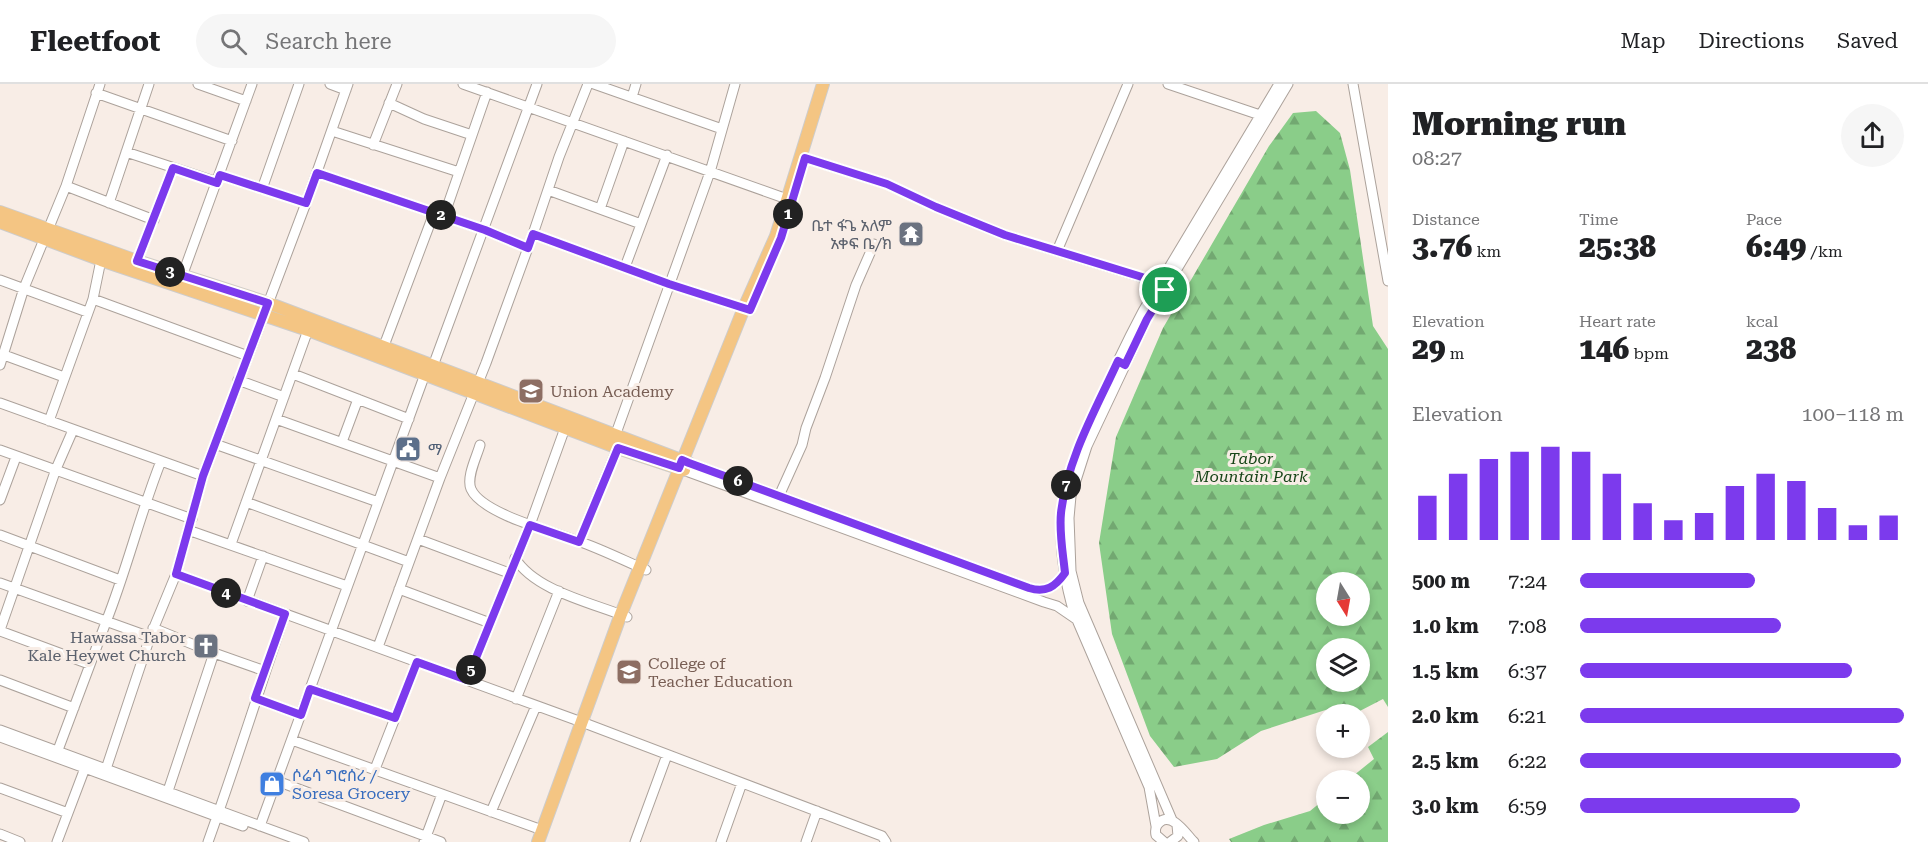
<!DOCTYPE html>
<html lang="en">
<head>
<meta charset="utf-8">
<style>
  :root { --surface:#fff; --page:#f6f6f6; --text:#202124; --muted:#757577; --line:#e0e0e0; --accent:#7c3aed }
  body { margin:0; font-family:"Roboto Serif","Noto Sans Ethiopic",serif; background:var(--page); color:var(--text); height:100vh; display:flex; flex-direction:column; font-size:22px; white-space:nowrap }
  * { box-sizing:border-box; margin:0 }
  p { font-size:20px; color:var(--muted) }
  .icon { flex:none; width:33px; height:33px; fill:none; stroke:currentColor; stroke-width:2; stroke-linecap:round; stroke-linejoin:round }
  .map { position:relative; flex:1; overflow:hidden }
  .side { display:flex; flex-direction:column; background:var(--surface); width:540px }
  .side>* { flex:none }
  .needle { width:39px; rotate:169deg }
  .buttons { position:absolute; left:1316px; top:488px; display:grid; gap:12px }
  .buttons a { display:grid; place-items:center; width:54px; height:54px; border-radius:50%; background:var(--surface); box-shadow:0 3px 9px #0003; font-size:30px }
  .pin { position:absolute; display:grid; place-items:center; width:51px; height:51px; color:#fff; margin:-26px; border:3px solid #fff; border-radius:50%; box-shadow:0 2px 6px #0007 }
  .km { position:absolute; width:30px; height:30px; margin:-15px; border-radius:50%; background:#222; color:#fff; font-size:16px; line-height:30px; text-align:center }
  .round { display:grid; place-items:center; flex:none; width:63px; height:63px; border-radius:32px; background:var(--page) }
  .head { display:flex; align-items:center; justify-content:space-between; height:102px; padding:0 24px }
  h1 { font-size:33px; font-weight:800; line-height:45px }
  .figures { display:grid; grid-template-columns:repeat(3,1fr); gap:9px; height:102px; padding:6px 24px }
  .figures div { display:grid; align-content:center }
  .figures b { font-size:30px; font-weight:800 }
  .figures small { font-size:16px; font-weight:400 }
  .figures p { font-size:16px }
  .chart { height:168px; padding:12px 24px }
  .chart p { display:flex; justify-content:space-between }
  .chart svg { width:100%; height:108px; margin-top:6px; stroke:var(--accent); stroke-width:6 }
  ul { padding:0 24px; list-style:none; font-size:20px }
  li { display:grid; grid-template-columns:96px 72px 1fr; align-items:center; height:45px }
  li i { height:15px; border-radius:8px; background:var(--accent) }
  header { display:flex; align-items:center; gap:36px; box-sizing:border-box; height:84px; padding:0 30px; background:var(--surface); border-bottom:2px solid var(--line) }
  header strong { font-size:28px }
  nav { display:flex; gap:33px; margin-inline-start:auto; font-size:21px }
  .search { width:420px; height:54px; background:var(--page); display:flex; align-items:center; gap:15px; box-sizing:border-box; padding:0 21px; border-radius:33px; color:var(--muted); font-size:22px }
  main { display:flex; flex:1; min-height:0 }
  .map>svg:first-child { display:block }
  .forest { fill:url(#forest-firs); fill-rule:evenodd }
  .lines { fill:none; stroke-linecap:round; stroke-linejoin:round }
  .minor-casing { stroke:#aca29b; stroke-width:11 }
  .major-casing { stroke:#cdcccb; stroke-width:14 }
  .minor { stroke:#fff; stroke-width:9 }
  .major { stroke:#f4c583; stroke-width:12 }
  .route-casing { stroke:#fff; stroke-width:12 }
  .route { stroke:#7c3aed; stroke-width:8 }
  .labels { text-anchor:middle; stroke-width:6; stroke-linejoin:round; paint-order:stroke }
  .worship-label { font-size:16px; fill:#5b616d; stroke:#f8ede6; text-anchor:end }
  .education-label { font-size:16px; fill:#785e54; stroke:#f8ede6; text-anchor:start }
  .service-label { font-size:16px; fill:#4e5e75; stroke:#f8ede6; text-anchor:start }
  .park-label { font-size:16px; font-style:italic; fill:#174518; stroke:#f8ede6 }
  .shop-label { font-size:16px; fill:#366cbe; stroke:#f8ede6; text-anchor:start }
</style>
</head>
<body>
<header>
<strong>Fleetfoot</strong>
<div class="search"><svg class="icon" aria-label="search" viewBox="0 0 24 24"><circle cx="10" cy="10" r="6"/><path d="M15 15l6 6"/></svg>Search here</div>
<nav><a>Map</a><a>Directions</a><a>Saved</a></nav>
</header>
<main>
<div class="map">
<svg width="1388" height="758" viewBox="0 0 1388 758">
  <defs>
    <pattern id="forest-firs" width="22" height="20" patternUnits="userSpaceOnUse" patternTransform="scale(1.5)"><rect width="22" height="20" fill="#8acd89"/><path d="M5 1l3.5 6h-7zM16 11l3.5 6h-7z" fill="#72a871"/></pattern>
  </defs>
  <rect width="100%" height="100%" fill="#f8ede6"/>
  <!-- forest -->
  <path class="forest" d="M1316 27 1340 49 1350 86 1373 242 1388 265V623L1383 615 1354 630H1350L1344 620 1261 647 1217 675 1174 683 1150 652 1112 550 1099 459 1116 353 1163 244 1269 62 1293 29ZM1326 498H1359V531H1326ZM1326 564H1359V597H1326Z
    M1388 648V758H1231L1229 755 1264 741 1310 727 1326 714V729H1359V696H1348L1374 675 1368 663Z"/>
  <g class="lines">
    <!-- minor casing -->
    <g class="minor-casing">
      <path id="minor" d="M198 0 246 17
        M330 0 346 6
        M463 0 787 115
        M594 0 722 45
        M1168 0 1260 31
        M1353 0 1388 197
        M96 9 232 57
        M632 13 636 0
        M389 19 424 35 472 51
        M332 47 459 88
        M373 61 397 0
        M126 68 217 98
        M805 74 887 100 936 123 1005 151 1141 193 1163 204
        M317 89 485 146 528 164
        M220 91 306 119
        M66 102 154 136
        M262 105 299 0
        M548 106 641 140
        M109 119 149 0
        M600 125 624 57
        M444 132 487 8
        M533 150 669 200 750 226
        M1057 167 1128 0
        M137 177 173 84
        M625 183 667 71
        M181 195 252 0
        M0 196 87 228
        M93 215 248 272
        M382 267 434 129
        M4 271 64 293
        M0 281 24 204 66 102 100 0
        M433 282 537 0
        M293 290 409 335
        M238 296 284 313
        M0 319 203 392
        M276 335 440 394
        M49 337 93 215 101 176
        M614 355 710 88 735 0
        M342 358 358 315
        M215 360 378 418
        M480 361C477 372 466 393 471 405 482 430 554 448 578 457 601 465 623 476 646 486
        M0 366 192 435
        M689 379 1029 504C1046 509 1055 503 1065 489
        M686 387 1044 518 1057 522 1076 535
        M779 412 802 361 806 344 825 294 856 201 874 160
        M0 416 16 373
        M246 418 409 478
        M188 446 347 502
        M0 451 120 496
        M418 455 509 489
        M579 458 620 358
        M231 460 308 246
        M515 474C535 507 593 519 627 533
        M176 490 587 640 882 752 886 758
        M0 499 150 553
        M399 505 490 539
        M247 517 263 472
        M153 544 214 569 265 587
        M0 546 56 385 73 346
        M0 547 89 580
        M378 563 440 394 486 279 533 150 559 73 588 0
        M0 596 74 624
        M467 596 530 441 565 344
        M311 605 395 634
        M255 614 301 631
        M516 615 559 507
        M0 646 304 758
        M0 653 243 742
        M292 656 542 746
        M58 666C74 623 90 580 106 538 127 485 140 430 161 377
        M375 685 417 578
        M104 691 150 553 176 490 203 392 306 119 348 0
        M277 697 441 758
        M0 704 68 729
        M168 707 214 569
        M491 728 536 622
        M1172 736 1079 519 1071 487 1069 434 1071 412 1087 362 1147 235 1288 0
        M260 742 425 290
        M1156 742 1149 703 1074 529C1063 492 1057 450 1064 411 1069 383 1082 356 1094 330 1109 295 1125 261 1143 227L1279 0
        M0 750 20 758
        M57 758 85 684
        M208 758C235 683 259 606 285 530
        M424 758 442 710
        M635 758 667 671
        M721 758 742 699
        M806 758 817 727
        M1164 758 1156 751C1155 746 1155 742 1160 738 1172 728 1186 750 1194 758
        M1170 758 1178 752 1177 741"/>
    </g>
    <!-- major casing -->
    <g class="major-casing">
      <path id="major" d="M0 128 137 177 268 219 689 379
        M0 138 101 176 308 246 618 364 684 386
        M538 758 621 530 744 224 776 152 823 0"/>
    </g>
    <!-- minor -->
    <use href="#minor" class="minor"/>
    <!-- major -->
    <use href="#major" class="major"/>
  </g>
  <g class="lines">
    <!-- route casing -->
    <g class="route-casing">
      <path id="route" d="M805 74 887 100 936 123 1005 151 1142 193 1165 206 1147 235 1125 281 1118 277C1096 325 1067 375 1061 429 1059 449 1063 469 1065 489 1055 503 1046 509 1029 504L689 379 682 376 679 384 618 364 579 458 530 441 467 596 417 578 395 634 310 605 301 631 255 614 285 530 176 490 203 392 268 219 137 177 173 84 217 99 220 91 306 119 317 89 485 146 528 164 533 150 669 200 750 226 781 154Z"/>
    </g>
    <!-- route -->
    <use href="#route" class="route"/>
  </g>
  <!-- icons -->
  <defs>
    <g id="temple-square" transform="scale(1.35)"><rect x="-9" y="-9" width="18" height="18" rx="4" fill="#6b7280" stroke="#f8ede6"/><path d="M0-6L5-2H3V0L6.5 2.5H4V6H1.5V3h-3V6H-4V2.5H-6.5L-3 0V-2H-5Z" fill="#fff"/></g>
    <g id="school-square" transform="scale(1.35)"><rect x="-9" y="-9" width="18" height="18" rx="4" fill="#8d6e63" stroke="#f8ede6"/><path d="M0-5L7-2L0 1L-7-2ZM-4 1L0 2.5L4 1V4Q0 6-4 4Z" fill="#fff"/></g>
    <g id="civic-square" transform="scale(1.35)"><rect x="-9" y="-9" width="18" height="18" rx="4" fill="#5c6f8a" stroke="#f8ede6"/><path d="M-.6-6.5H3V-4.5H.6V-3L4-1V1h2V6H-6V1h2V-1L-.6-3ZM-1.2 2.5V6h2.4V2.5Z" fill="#fff"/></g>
    <g id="church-square" transform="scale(1.35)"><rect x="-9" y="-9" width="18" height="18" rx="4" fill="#6b7280" stroke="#f8ede6"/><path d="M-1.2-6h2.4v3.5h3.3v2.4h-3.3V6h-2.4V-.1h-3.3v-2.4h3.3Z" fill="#fff"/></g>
    <g id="university-square" transform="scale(1.35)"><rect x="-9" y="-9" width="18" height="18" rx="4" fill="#8d6e63" stroke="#f8ede6"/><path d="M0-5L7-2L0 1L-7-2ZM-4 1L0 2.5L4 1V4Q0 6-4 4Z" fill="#fff"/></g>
    <g id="shop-square" transform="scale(1.35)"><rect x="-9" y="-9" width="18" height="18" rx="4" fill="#3f7fe0" stroke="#f8ede6"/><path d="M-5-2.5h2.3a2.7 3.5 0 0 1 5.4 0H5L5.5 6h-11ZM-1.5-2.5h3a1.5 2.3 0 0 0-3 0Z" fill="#fff"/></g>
  </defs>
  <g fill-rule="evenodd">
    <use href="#temple-square" x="911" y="150"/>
    <use href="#school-square" x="531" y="307"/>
    <use href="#civic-square" x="408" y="365"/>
    <use href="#church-square" x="206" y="562"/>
    <use href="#university-square" x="629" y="588"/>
    <use href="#shop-square" x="272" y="700"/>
  </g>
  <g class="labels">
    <!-- worship labels -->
    <g class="worship-label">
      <text x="892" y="147">ቤተ ፋጌ አለም<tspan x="892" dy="18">አቀፍ ቤ/ክ</tspan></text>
      <text x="186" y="559">Hawassa Tabor<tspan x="186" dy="18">Kale Heywet Church</tspan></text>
    </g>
    <!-- education labels -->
    <g class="education-label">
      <text x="550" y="313">Union Academy</text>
      <text x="648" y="585">College of<tspan x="648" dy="18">Teacher Education</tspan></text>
    </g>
    <!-- service labels -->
    <g class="service-label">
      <text x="428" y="371">ማ</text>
    </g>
    <!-- park labels -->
    <g class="park-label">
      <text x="1251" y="380">Tabor<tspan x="1251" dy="18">Mountain Park</tspan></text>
    </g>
    <!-- shop labels -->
    <g class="shop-label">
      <text x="292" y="697">ሶሬሳ ግሮሰሪ /<tspan x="292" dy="18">Soresa Grocery</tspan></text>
    </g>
  </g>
</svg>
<div class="buttons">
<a><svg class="needle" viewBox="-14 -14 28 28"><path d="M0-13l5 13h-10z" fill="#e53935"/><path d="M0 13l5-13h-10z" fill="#757577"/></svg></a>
<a><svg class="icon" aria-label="layers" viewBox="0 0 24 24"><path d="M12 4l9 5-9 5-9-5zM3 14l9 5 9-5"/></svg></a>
<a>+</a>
<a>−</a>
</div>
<div class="pin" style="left:1165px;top:206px;background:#1e9e55"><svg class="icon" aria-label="arrive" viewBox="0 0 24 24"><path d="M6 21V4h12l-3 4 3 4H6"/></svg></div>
<b class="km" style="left:788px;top:130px">1</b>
<b class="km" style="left:441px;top:131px">2</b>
<b class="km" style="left:170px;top:188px">3</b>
<b class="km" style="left:226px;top:509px">4</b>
<b class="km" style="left:471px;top:586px">5</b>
<b class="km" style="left:738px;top:397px">6</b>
<b class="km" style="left:1066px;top:401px">7</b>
</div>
<section class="side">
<div class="head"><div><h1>Morning run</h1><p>08:27</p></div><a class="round"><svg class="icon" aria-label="share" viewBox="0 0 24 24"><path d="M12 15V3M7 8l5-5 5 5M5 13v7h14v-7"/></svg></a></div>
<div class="figures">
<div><p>Distance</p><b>3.76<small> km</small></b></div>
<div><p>Time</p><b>25:38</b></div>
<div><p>Pace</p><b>6:49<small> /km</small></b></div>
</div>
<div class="figures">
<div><p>Elevation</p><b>29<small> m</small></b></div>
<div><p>Heart rate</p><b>146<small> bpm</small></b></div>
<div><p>kcal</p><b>238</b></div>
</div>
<div class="chart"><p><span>Elevation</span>100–118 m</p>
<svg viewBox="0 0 160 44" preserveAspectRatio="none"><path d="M5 44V26M15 44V17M25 44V11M35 44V8M45 44V6M55 44V8M65 44V17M75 44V29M85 44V36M95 44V33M105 44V22M115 44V17M125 44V20M135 44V31M145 44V38M155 44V34"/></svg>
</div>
<ul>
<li><b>500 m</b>7:24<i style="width:54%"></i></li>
<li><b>1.0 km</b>7:08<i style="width:62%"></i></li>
<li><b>1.5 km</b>6:37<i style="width:84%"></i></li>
<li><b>2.0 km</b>6:21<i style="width:100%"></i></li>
<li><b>2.5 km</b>6:22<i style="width:99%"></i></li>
<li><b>3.0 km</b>6:59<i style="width:68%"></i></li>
</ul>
</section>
</main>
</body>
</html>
